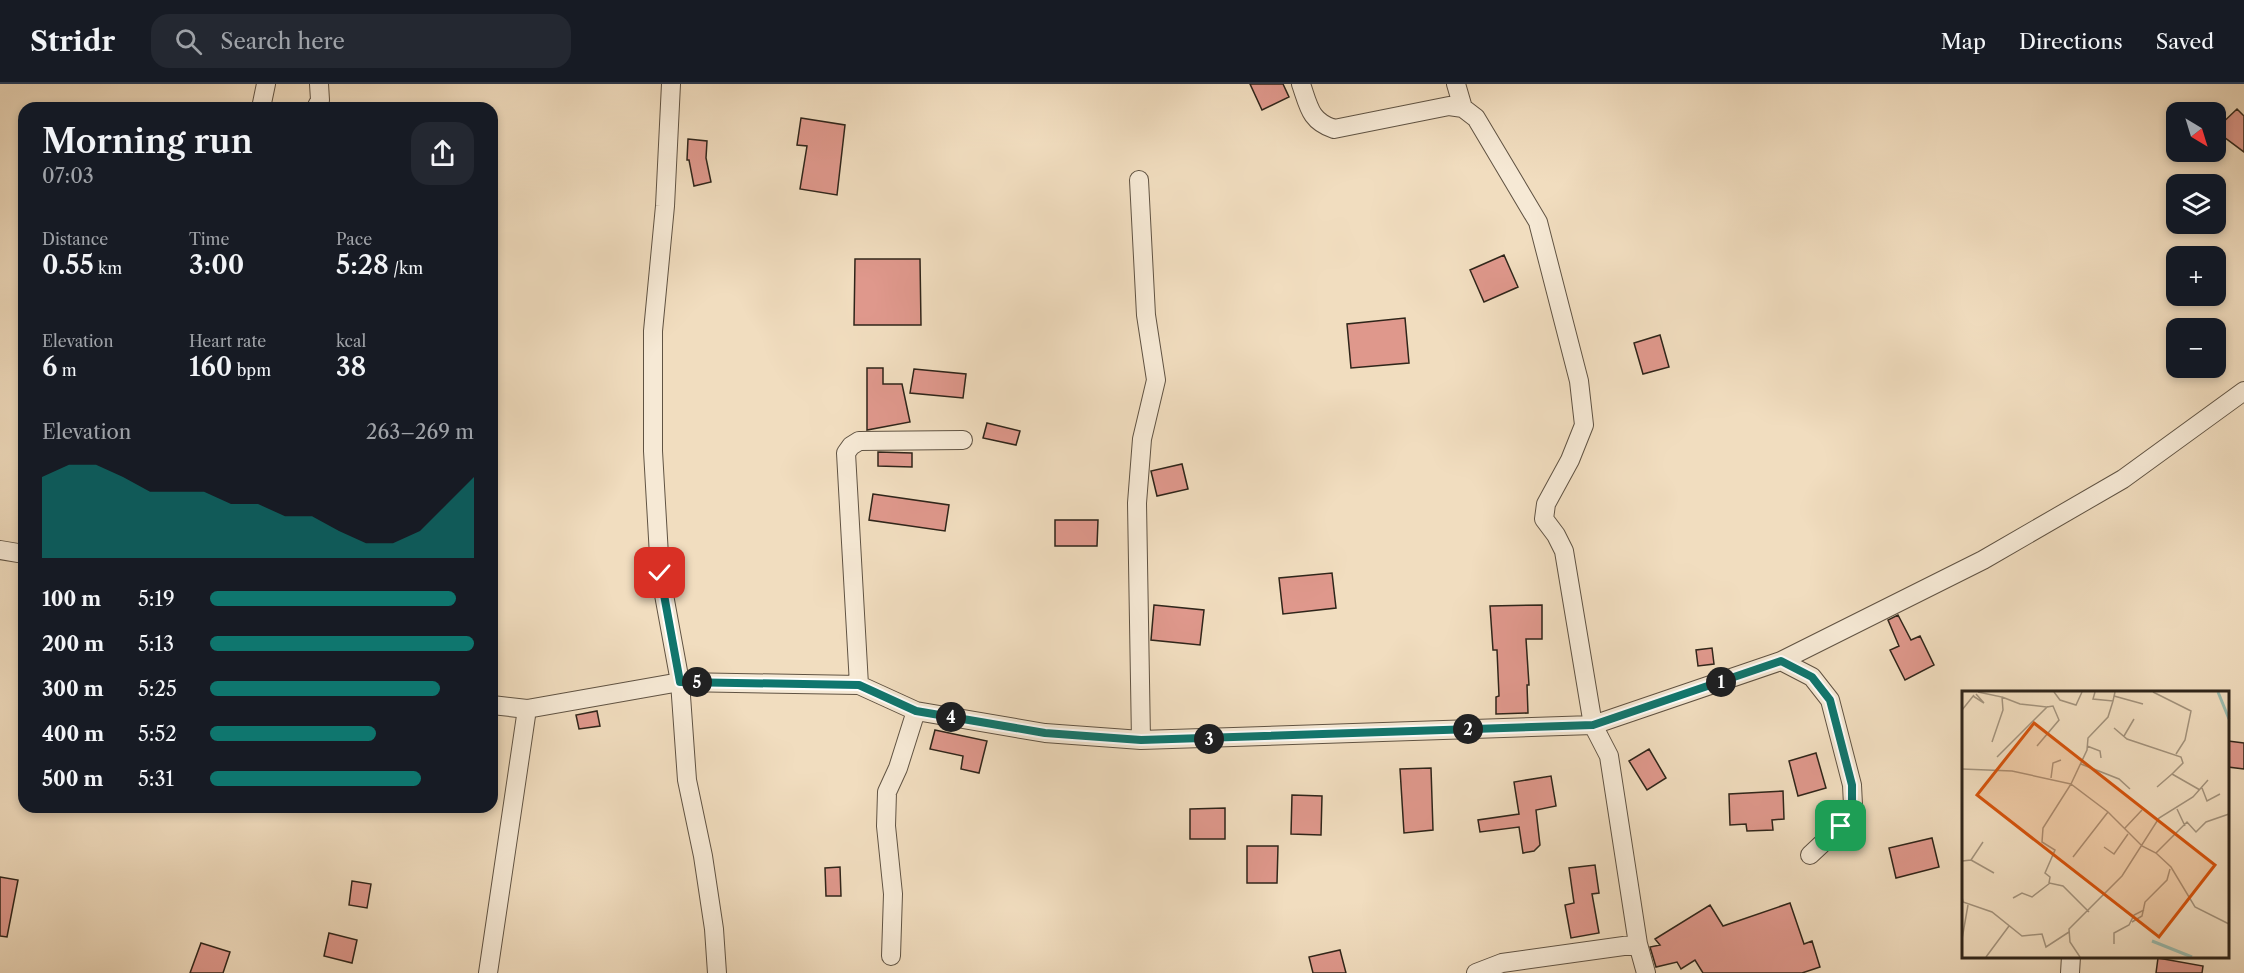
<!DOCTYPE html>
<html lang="en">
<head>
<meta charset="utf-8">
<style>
  :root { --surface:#171b24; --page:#242831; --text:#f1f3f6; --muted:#9ea1a6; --line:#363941; --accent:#0f766e }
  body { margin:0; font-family:"Libre Caslon Text",serif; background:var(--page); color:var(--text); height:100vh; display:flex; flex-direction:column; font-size:22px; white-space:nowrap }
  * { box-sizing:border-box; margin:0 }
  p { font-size:20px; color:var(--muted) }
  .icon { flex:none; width:33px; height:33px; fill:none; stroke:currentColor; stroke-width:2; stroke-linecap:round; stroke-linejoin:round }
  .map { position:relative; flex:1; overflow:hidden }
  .details { position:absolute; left:18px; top:18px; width:480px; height:711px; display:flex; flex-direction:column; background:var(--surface); border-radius:18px; box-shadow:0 3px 9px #0003 }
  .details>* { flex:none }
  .needle { width:39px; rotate:142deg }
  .buttons { position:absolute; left:2166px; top:18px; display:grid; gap:12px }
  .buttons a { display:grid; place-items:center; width:60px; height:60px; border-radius:12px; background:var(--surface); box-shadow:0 3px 9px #0003; font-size:30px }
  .pin { position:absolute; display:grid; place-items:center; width:51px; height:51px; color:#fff; margin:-26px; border-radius:12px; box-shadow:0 3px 9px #0006 }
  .km { position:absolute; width:30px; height:30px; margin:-15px; border-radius:50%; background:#222; color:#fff; font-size:16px; line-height:30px; text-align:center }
  .round { display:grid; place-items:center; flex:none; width:63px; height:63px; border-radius:18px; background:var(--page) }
  .overview { display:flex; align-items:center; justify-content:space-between; height:102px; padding:0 24px }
  h1 { font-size:33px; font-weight:600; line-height:45px }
  .stats { display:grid; grid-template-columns:repeat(3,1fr); gap:9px; height:102px; padding:6px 24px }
  .stats div { display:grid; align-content:center }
  .stats b { font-size:26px; font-weight:600 }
  .stats small { font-size:16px; font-weight:400 }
  .stats p { font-size:16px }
  .chart { height:168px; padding:12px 24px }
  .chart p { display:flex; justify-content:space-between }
  .chart svg { width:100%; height:108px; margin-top:6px; fill:var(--accent); opacity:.7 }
  ul { padding:0 24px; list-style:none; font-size:20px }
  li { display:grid; grid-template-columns:96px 72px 1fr; align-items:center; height:45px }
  li i { height:15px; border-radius:8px; background:var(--accent) }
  header { display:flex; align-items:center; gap:36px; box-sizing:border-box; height:84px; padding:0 30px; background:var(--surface); border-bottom:2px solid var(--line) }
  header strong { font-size:28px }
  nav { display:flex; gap:33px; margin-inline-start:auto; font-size:21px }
  .search { width:420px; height:54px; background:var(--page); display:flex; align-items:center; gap:15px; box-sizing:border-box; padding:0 21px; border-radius:18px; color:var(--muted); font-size:22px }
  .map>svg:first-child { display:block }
  .building { fill:#df988c; stroke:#2f251a; stroke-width:1.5 }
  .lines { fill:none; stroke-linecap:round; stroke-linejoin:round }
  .minor-casing { stroke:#605343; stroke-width:20 }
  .minor { stroke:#f6e9d5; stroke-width:18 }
  .route-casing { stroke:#fff; stroke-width:12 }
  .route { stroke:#0f766e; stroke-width:8 }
  .inset-river { fill:none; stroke:#9bbcaf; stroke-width:3 }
  .inset-road { fill:none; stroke:#a3937d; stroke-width:1.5 }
  .view { fill:#d6540d; fill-opacity:0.15; stroke:#d6540d; stroke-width:3 }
  .inset-edge { fill:none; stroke:#2f251a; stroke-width:3 }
</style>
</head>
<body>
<header>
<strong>Stridr</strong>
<div class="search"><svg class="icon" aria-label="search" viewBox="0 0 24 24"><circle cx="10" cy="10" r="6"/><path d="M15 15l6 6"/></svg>Search here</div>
<nav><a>Map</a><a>Directions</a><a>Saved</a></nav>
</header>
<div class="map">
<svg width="2244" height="889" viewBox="0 0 2244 889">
  <rect width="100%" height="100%" fill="#f1ddbf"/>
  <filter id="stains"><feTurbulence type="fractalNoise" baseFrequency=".00333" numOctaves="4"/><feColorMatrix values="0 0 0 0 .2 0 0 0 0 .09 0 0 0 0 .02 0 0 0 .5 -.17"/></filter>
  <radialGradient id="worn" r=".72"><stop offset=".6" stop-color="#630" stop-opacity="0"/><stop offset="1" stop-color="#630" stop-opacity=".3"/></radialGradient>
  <!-- building -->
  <path class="building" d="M1250 0H1283L1289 13 1262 26Z
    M2237 25 2244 32V68L2216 47V45Z
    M801 34 845 41 837 111 800 105 807 62 797 61Z
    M688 55 707 57 706 74 711 98 694 102 689 76H687Z
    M1504 171 1518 203 1484 218 1470 186Z
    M855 175H920L921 241H854Z
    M1405 234 1409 279 1351 284 1347 240Z
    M1660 251 1669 283 1643 290 1634 259Z
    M867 284H883V300H902L910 338 867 346Z
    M914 285 966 290 963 314 910 309Z
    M987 339 1020 347 1016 361 983 354Z
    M878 368 912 369V383L878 382Z
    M1182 380 1188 405 1157 412 1151 387Z
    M873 410 949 421 945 447 869 436Z
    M1055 436H1098L1097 462H1055Z
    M1332 489 1336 524 1283 530 1279 494Z
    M1154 521 1204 526 1200 561 1151 556Z
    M1542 521V555H1526L1529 601H1527L1528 629 1496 630V613L1499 612 1497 566H1493L1490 522Z
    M1898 531 1911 556 1920 552 1934 581 1905 596 1890 566 1899 562 1888 536Z
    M1712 564 1714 580 1698 582 1696 566Z
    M597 627 600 642 579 645 576 631Z
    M935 646 987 657 979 689 961 685 963 672 930 665Z
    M2228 657 2244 659V685L2228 683Z
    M1649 665 1666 694 1647 706 1629 677Z
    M1816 669 1826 704 1798 712 1789 677Z
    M1431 684 1433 746 1404 749 1400 685Z
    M1551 692 1556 722 1536 726 1540 761 1534 767 1523 769 1519 743 1480 748 1478 736 1519 730 1514 698Z
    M1783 707 1784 735 1772 736 1773 746 1747 747 1746 740 1730 741 1729 710Z
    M1292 711 1322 712 1321 751 1291 750Z
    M1225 724V755H1190V725Z
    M1932 754 1939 783 1896 794 1889 764Z
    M1247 762H1278L1277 799H1247Z
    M1595 781 1599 809 1592 810 1599 849 1571 854 1565 821 1574 819 1569 784Z
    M840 783 841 812H826L825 784Z
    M0 793 18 796 7 853 0 852Z
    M352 797 371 800 367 824 349 821Z
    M1790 819 1804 860 1812 857 1820 883 1802 889H1703L1695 876 1681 885 1677 878 1656 883 1650 863 1660 861 1655 855 1710 821 1723 842Z
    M329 849 357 856 352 879 324 872Z
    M201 859 230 868 223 889H190Z
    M1340 866 1346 889H1313L1309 873Z
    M2158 874 2203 882 2202 889H2156Z"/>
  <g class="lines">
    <!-- minor casing -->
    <g class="minor-casing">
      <path id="minor" d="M671 0 665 122 653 247V367L660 489 680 598 687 696 703 772 714 845 717 889
        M1301 0C1309 23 1310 37 1334 45L1449 22 1463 24 1476 34 1538 138 1579 297 1584 341 1570 376 1546 420 1544 435 1556 451 1564 467 1593 641 1781 577 1983 476 2123 395 2244 307
        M1456 0 1463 24
        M261 24 266 0
        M316 24 320 16 319 0
        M1139 96 1146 231 1156 296 1142 355 1137 419 1141 656
        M0 466 24 470
        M1781 577 1812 593 1830 616 1852 701 1853 721 1841 742 1810 771
        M859 601 846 369 851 362 859 357 963 356
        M492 621 527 625 680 598 859 601 916 627 1045 649 1141 656 1593 641 1609 672 1638 860 1646 889
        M891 872 893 810 886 742 887 708 898 684 916 627
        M488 889 527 625
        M1476 889 1502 879 1638 860
        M2070 889 2071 872"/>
    </g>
    <!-- minor -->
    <use href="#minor" class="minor"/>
  </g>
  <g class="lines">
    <!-- route casing -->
    <g class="route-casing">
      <path id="route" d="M660 489 680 598 859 601 916 627 1045 649 1141 656 1593 641 1781 577 1812 593 1830 616 1852 701V722L1841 742"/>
    </g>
    <!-- route -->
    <use href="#route" class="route"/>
  </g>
  <!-- overview -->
  <g transform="translate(1962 607)">
    <rect width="267" height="267" fill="#f1ddbf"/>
    <path class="inset-river" d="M256 1 267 28M190 250 230 266"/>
    <path class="inset-road" d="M16 1 40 6 41 19 30 51M92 1 98 9 114 14 120 1M133 1 131 8 151 10 153 1M191 1 229 20 223 49 214 63M11 5 22 12 14 3M152 5 181 13M151 10 146 26 126 47 125 59 109 93 146 121 180 155 194 162 209 176 233 216 267 233M0 19 12 4M152 37 165 48 219 66 221 72 210 83 238 99M162 45 172 28M75 55 97 29 91 15 85 16M125 55 138 60 139 67M35 66 85 16 58 13 40 6M119 73 157 88 168 98M0 78 50 80 109 93 81 137 80 151 93 159 83 182 88 186 87 192 101 195 127 221M89 87 91 72 99 69M195 96 210 83M240 97 245 110 258 103M215 118 223 135M163 137 180 119M142 156 152 163 166 143M194 162 225 131 234 141 244 131 267 123M111 166 146 121M9 169 32 182M0 170 9 169 21 151M0 206 1 211 30 221 60 245 80 243 84 256 107 241M51 207 60 202 70 206 88 192M170 231 180 225 183 211 205 189 208 178M0 248 6 214M152 253V242L167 234 172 224 182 219M24 266 47 235M118 266 108 251 107 238 160 185 197 127 231 106 246 89"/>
    <path class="view" d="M72 32 253 174 197 246 15 104Z"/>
    <rect width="267" height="267" class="inset-edge"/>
  </g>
  <rect width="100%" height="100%" filter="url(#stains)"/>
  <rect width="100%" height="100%" fill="url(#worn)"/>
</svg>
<div class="buttons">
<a><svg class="needle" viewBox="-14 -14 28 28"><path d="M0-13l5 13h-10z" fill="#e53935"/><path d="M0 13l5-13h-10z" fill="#9ea1a6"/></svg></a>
<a><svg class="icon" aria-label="layers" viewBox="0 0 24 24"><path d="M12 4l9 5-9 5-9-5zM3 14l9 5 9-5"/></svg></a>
<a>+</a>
<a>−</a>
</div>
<div class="pin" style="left:1841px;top:742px;background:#1e9e55"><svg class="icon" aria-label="arrive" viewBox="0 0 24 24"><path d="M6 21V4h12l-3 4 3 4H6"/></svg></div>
<div class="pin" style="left:660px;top:489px;background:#d93025"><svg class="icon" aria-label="check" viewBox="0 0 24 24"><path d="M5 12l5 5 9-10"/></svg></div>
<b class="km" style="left:1721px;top:598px">1</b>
<b class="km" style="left:1468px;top:645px">2</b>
<b class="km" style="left:1209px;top:655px">3</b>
<b class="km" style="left:951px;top:633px">4</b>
<b class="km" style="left:697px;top:598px">5</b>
<section class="details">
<div class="overview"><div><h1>Morning run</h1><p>07:03</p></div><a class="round"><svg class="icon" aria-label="share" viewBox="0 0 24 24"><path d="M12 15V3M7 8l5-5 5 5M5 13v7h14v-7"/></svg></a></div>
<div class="stats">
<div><p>Distance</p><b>0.55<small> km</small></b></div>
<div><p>Time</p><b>3:00</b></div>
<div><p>Pace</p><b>5:28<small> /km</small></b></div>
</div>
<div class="stats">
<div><p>Elevation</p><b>6<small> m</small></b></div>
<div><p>Heart rate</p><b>160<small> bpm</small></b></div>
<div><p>kcal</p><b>38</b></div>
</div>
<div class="chart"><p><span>Elevation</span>263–269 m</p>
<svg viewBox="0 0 160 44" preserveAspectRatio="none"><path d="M0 44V11L10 6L20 6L30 11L40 17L50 17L60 17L70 22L80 22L90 27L100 27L110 33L120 38L130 38L140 33L150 22L160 11V44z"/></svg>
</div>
<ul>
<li><b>100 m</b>5:19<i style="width:93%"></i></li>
<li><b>200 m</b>5:13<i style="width:100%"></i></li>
<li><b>300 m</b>5:25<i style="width:87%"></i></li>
<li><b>400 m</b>5:52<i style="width:63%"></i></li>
<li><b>500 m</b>5:31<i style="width:80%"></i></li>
</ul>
</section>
</div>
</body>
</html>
